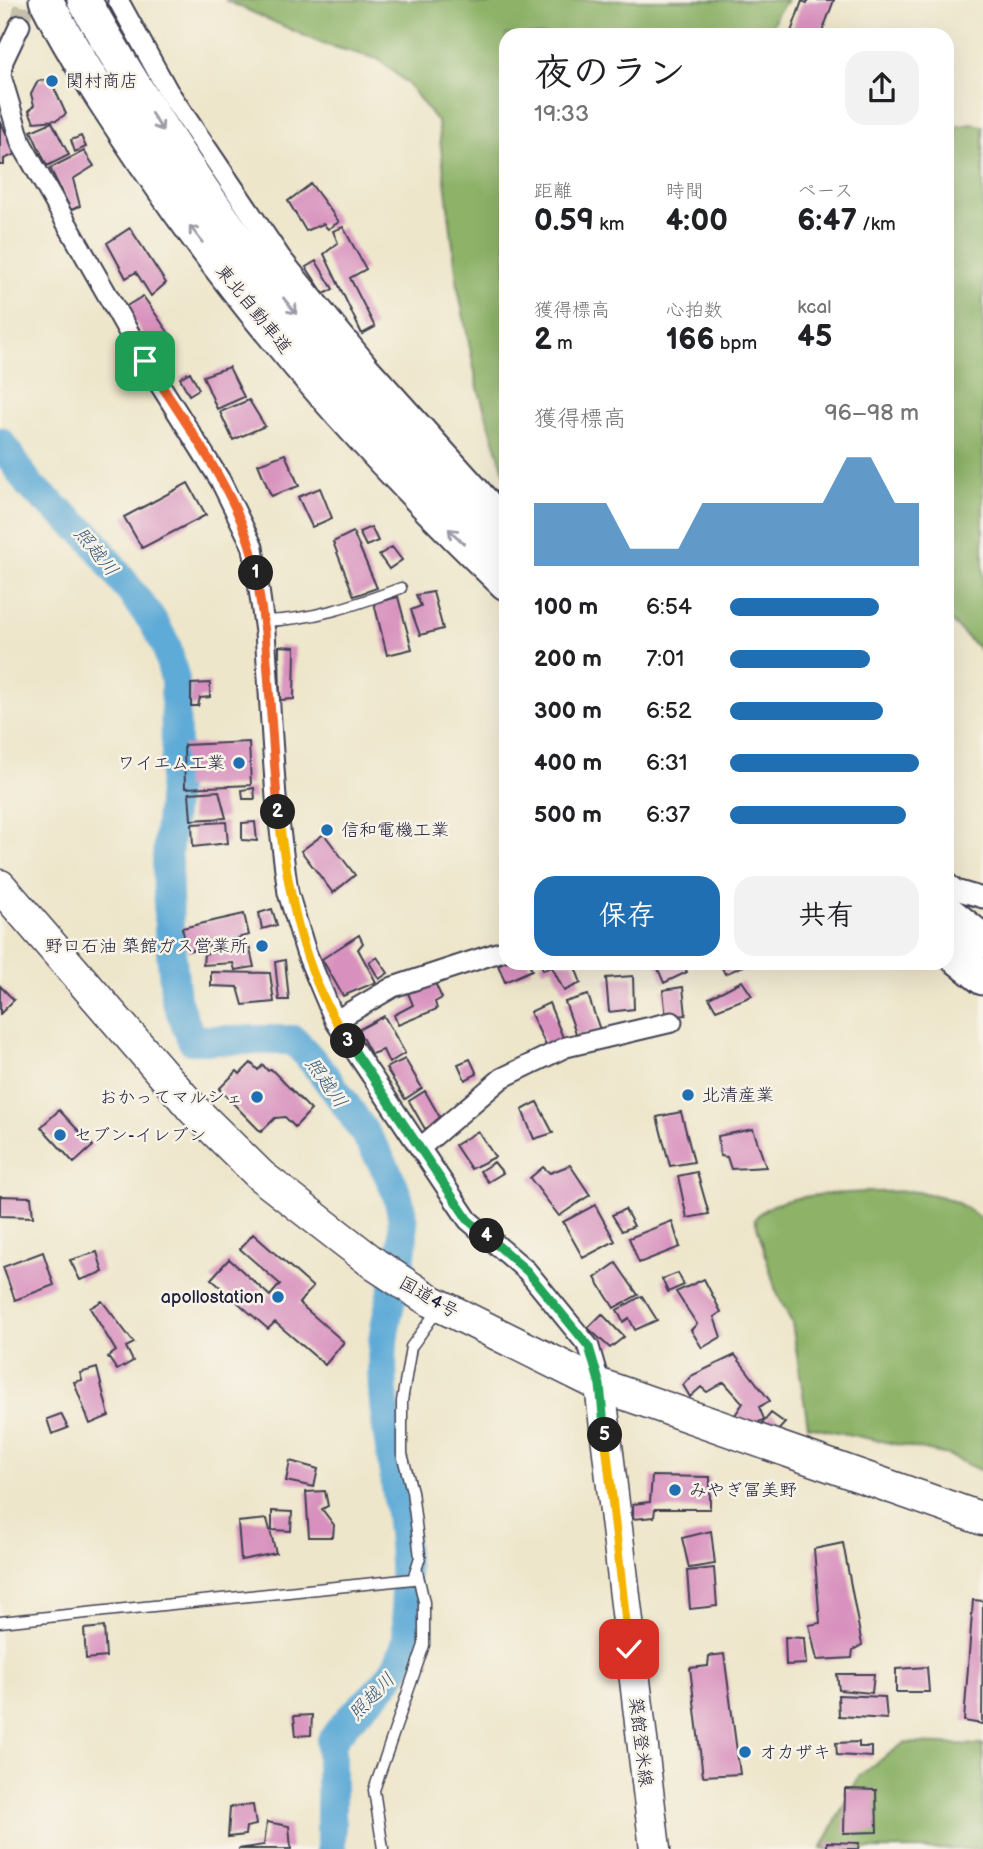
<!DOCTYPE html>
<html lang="ja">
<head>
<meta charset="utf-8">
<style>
  :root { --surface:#fff; --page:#f2f2f2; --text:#202124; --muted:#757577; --accent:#1f6fb2 }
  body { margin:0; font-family:"Balsamiq Sans","Klee One",sans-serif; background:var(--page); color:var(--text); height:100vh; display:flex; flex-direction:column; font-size:26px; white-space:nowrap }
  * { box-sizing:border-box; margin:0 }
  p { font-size:23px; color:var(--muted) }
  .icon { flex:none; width:38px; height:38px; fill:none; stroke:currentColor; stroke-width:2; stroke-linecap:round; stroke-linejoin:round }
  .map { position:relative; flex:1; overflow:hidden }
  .drawer { position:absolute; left:499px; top:28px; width:455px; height:942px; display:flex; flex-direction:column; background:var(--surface); border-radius:21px; box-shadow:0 7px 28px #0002 }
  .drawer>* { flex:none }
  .pin { position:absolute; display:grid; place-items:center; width:60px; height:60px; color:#fff; margin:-30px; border-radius:14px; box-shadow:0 4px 10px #0006 }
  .km { position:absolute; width:35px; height:35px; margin:-18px; border-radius:50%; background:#222; color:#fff; font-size:19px; line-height:35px; text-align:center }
  .round { display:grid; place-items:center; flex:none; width:74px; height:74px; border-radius:21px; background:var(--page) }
  .head { display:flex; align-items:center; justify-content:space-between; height:119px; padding:0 35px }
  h1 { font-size:38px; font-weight:700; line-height:52px }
  .figures { display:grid; grid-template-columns:repeat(3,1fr); gap:10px; height:119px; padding:7px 35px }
  .figures div { display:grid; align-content:center }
  .figures b { font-size:30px; font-weight:700 }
  .figures small { font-size:19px; font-weight:400 }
  .figures p { font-size:19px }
  .chart { height:196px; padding:14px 35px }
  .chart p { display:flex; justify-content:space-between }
  .chart svg { width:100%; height:126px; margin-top:7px; fill:var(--accent); opacity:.7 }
  .primary-button { display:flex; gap:14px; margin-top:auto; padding:14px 35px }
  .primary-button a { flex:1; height:80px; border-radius:21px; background:var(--accent); color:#fff; font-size:28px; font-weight:700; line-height:80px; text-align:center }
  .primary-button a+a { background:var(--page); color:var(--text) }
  ul { padding:0 35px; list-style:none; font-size:23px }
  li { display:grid; grid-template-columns:112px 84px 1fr; align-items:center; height:52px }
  li i { height:18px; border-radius:9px; background:var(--accent) }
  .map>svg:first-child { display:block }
  .forest { fill:#8db268; stroke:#586a52; stroke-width:2 }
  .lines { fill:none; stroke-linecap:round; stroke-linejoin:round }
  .river { stroke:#5eabd7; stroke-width:30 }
  .building { fill:#d891be }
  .minor-tunnel { stroke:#c5bfae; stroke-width:19; stroke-dasharray:19 10; stroke-linecap:butt }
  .service-casing { stroke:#413f51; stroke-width:13 }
  .minor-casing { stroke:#413f51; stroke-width:23 }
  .primary-casing { stroke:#413f51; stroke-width:33 }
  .trunk-casing { stroke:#413f51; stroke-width:35 }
  .motorway-casing { stroke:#413f51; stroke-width:37 }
  .service { stroke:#fff; stroke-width:10 }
  .minor { stroke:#fff; stroke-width:19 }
  .primary { stroke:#fff; stroke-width:30 }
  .trunk { stroke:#fff; stroke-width:32 }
  .motorway { stroke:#fff; stroke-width:33 }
  .oneway { stroke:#9c9ca7 }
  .split-1-casing { stroke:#fff; stroke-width:14 }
  .split-2-casing { stroke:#fff; stroke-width:14 }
  .split-3-casing { stroke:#fff; stroke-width:14 }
  .split-4-casing { stroke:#fff; stroke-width:14 }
  .split-5-casing { stroke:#fff; stroke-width:14 }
  .split-6-casing { stroke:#fff; stroke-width:14 }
  .split-1 { stroke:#f0652b; stroke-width:9 }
  .split-2 { stroke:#f0652b; stroke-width:9 }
  .split-3 { stroke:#f5b400; stroke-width:9 }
  .split-4 { stroke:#22a559; stroke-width:9 }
  .split-5 { stroke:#22a559; stroke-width:9 }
  .split-6 { stroke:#f5b400; stroke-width:9 }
  .poi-dot { fill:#1f6fb2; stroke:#f7f3e8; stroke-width:2.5 }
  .labels { text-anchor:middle; stroke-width:5; stroke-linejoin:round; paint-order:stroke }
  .poi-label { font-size:18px; fill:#22223b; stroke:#f7f3e8; text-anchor:start }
  .street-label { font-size:18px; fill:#22223b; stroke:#f7f3e8 }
  .water-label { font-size:19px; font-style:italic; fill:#3a5979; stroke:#f7f3e8 }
</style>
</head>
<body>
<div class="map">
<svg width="983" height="1849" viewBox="0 0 983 1849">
  <rect width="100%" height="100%" fill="#f7f3e8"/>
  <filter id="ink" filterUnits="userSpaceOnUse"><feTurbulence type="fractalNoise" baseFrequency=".0143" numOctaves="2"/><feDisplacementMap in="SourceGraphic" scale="14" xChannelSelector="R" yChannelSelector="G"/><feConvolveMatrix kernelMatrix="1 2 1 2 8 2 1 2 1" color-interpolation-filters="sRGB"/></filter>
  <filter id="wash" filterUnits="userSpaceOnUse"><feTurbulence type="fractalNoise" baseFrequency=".00686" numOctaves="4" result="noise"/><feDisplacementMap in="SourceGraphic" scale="28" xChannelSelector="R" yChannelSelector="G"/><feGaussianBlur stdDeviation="1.57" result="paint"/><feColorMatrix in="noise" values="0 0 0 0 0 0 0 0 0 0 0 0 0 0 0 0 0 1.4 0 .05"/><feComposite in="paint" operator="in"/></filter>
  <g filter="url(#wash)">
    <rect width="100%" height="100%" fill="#eee6cb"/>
    <!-- forest -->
    <path class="forest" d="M225 0H468L473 4H492L495 0H787L777 14 769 35H506V478L478 388 458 288 438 123 408 84 378 59 323 44Z
      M971 124 983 126V653L947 617V128Z
      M909 1191C939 1194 961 1200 983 1221V1472L948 1455 808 1426 792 1323 776 1291 755 1219C774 1188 874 1193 909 1191Z
      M904 1743 983 1745V1849H821L859 1776Z"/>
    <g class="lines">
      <!-- river -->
      <path class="river" d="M0 442 30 486 90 537 152 620 166 645 175 680 176 754 167 858 169 931 176 1000 192 1040H293C324 1069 386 1158 398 1198 414 1247 387 1294 383 1343 378 1408 396 1469 402 1532 404 1551 404 1571 405 1590 405 1607 410 1627 406 1643 392 1694 354 1703 331 1743V1849"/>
    </g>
    <g id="blocks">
      <!-- building -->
      <path class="building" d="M808 0H834L821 35H790L802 1 807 3Z
        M50 79 66 114 57 120 34 122 29 111 34 105 31 94 38 81Z
        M0 121 16 154 4 159V165H0Z
        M52 122 69 155 47 166 31 131Z
        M81 136 86 147 75 152 71 140Z
        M84 151 94 166 73 179 80 206 71 210 50 168Z
        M311 184 339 222 328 229 323 224 306 231 288 201Z
        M343 227 366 269 350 278 375 327 362 334 324 254 338 243 333 231Z
        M130 228 166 283 151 296 136 272 126 278 107 243Z
        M316 261 333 289 324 294 306 267Z
        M143 296 175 342 157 356 125 307Z
        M229 367 244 397 217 409 203 376Z
        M190 372 199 389 189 395 180 378Z
        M249 400 265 426 233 440 220 412Z
        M285 454 299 486 271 496 258 464Z
        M188 483 206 515 142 548 124 517Z
        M320 488 332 518 312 527 298 497Z
        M371 527 378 541 366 546 359 532Z
        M353 532 377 588 354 596 333 542Z
        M392 547 402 560 389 569 379 555Z
        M433 592 443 629 420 635 411 610 421 606 416 595Z
        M398 597 412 649 387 655 374 603Z
        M279 646 295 647 294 699 280 700Z
        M210 683V697L200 698 198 706H191V684Z
        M249 742 251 785 185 788 184 745Z
        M254 788 255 799H243L242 790Z
        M219 791 226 818 191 820 189 793Z
        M226 822 228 843 193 847 192 824Z
        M255 822 257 841 242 840V823Z
        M324 834 355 875 333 893 301 851Z
        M272 909 277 925 262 929 259 913Z
        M244 914 249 935 188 951 182 928Z
        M359 935 363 943 358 949 376 982 343 996 322 959Z
        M249 945 254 967 235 970 233 963 203 965 204 954Z
        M377 957 388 973 379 979 369 962Z
        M285 960 289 1000H279L275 962Z
        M506 961 528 962 532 970 505 982 498 965Z
        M540 962H573L581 983 564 991 552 967 543 970Z
        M655 962H682L687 972 664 983Z
        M719 962H745L746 965 725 974Z
        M211 972 270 973 274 1002 243 1005 238 987 211 986Z
        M633 976 634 1009 609 1012 606 978Z
        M742 981 752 996 716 1010 709 998Z
        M435 983 442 998 435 1002 437 1009 398 1025 394 1015 413 1005 408 993Z
        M0 986 14 1000 0 1014Z
        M683 987 686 1015 666 1018 663 990Z
        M588 995 600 1030 577 1036 565 1002Z
        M549 1003 566 1045 549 1052 530 1012Z
        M384 1016 405 1053 389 1063 383 1050 371 1054 358 1030Z
        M405 1059 422 1088 405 1099 386 1068Z
        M470 1059 477 1074 465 1080 458 1064Z
        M251 1063 258 1070 263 1065 268 1071 271 1069 311 1110 295 1127 285 1117 275 1118 261 1132 219 1089 237 1071 240 1074Z
        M425 1091 442 1121 425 1129 409 1101Z
        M537 1102 553 1133 534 1139 522 1110Z
        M59 1110 93 1146 74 1163 41 1127Z
        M681 1112 694 1162 670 1166 657 1117Z
        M753 1129 766 1167 731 1169 727 1157 720 1156 718 1136Z
        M478 1131 495 1157 471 1169 455 1145Z
        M494 1162 503 1173 488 1182 480 1171Z
        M570 1165 590 1195 559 1216 530 1178 543 1167 550 1173Z
        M697 1172 709 1214 687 1218 678 1176Z
        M0 1196 31 1197 33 1217 0 1216Z
        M595 1205 615 1241 583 1258 563 1222Z
        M625 1209 634 1226 622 1231 612 1215Z
        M672 1221 680 1247 639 1263 629 1238Z
        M253 1234 313 1287 299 1303 344 1342 325 1365 275 1322 268 1329 211 1279 229 1259 270 1296 280 1284 240 1249Z
        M43 1252 54 1285 15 1300 3 1267Z
        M97 1252 103 1272 80 1280 70 1260Z
        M616 1263 638 1295 614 1308 595 1278Z
        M678 1273 684 1285 668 1292 662 1279Z
        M704 1279 721 1312 714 1317 721 1337 702 1348 691 1330 697 1324 676 1292Z
        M642 1296 657 1320 635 1330 629 1318 623 1322 617 1310Z
        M102 1301 134 1343 126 1347 133 1361 117 1370 108 1357 116 1351 90 1308Z
        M602 1314 624 1337 610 1348 588 1328Z
        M735 1355 770 1401 759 1407 764 1419 751 1427 735 1415 743 1403 724 1382 707 1392 701 1387 690 1397 683 1385 691 1376Z
        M97 1368 109 1416 90 1424 74 1382 82 1380 80 1373Z
        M771 1413 785 1423 774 1435 760 1426Z
        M61 1414 68 1428 52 1434 47 1419Z
        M290 1461 318 1469 314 1487 286 1481Z
        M652 1476 710 1477V1509H655L654 1517 633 1519V1504L650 1502Z
        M325 1491 328 1506 322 1509 334 1525 333 1537H309L306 1492Z
        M272 1511 292 1512 291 1531 272 1530Z
        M267 1519 276 1553 241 1560 238 1522Z
        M711 1531 715 1564 689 1568 682 1538Z
        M843 1543 862 1645 853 1650 852 1658 817 1660 809 1625 820 1623 814 1549Z
        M714 1568 717 1606 690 1609 687 1571Z
        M973 1600 983 1601 982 1724 964 1721Z
        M104 1627 106 1657 86 1659 84 1629Z
        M785 1637 804 1638 806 1664 786 1665Z
        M724 1654 740 1774 703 1776 690 1668 708 1666 709 1656Z
        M927 1667 929 1692H896V1669Z
        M837 1674H874L872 1693 839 1690Z
        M838 1695 885 1697 887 1719 839 1716Z
        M312 1715 311 1735 296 1736 294 1716Z
        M859 1742V1747H872V1757L837 1755 836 1743Z
        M845 1789 876 1790 877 1832 844 1833Z
        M253 1805 256 1825 246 1827 245 1835 228 1837 230 1807Z
        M267 1822 289 1826 291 1849H238L264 1845Z
        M827 1842 859 1843 858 1849H827Z"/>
    </g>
  </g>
  <g filter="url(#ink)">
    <use href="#blocks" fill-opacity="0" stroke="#413f51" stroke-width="2"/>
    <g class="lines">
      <!-- minor-tunnel -->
      <path class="minor-tunnel" d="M20 25 25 0"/>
      <!-- service casing -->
      <g class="service-casing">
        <path id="service" d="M263 621C313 620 355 605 401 588
          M0 1622 413 1579 420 1557 412 1491 402 1454V1401L411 1347 437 1311
          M383 1849 374 1790 424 1645V1602L417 1571"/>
      </g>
      <!-- minor casing -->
      <g class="minor-casing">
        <path id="minor" d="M118 0 168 91 281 258 368 365 506 518
          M20 25 3 61 1 76 21 143 145 361 220 480 253 547 265 632 276 798 288 893 306 952 335 1021 468 1220 527 1271 589 1347 600 1385
          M947 883 956 890 983 898
          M335 1021 393 987 506 950
          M420 1148 502 1078 566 1047 672 1022"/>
      </g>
      <!-- primary casing -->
      <g class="primary-casing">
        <path id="primary" d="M600 1385 655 1849"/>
      </g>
      <!-- trunk casing -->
      <g class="trunk-casing">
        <path id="trunk" d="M0 886 194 1110 261 1176 376 1265 431 1301 600 1385 983 1519"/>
      </g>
      <!-- motorway casing -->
      <g class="motorway-casing">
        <path id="motorway" d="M46 0C75 57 111 111 146 163 250 317 372 455 506 583
          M84 0C196 200 339 388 506 545
          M947 912 983 941
          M947 949 983 978"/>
      </g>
      <!-- service -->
      <use href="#service" class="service"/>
      <!-- minor -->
      <use href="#minor" class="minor"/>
      <!-- primary -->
      <use href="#primary" class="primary"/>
      <!-- trunk -->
      <use href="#trunk" class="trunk"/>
      <!-- motorway -->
      <use href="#motorway" class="motorway"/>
    </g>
    <!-- one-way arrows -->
    <defs><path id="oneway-shaft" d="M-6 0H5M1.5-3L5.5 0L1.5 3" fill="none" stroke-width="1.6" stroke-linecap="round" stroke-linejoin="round" transform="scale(1.75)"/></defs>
    <g class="oneway">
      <use href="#oneway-shaft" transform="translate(157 122) rotate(57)"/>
      <use href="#oneway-shaft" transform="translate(196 234) rotate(-127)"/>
      <use href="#oneway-shaft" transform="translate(290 306) rotate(51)"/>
      <use href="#oneway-shaft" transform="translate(456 536) rotate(-136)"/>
    </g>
  </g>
  <g class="lines" filter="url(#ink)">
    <!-- split-1 casing -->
    <g class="split-1-casing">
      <path id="split-1" d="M145 361C183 419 247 505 256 573"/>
    </g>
    <!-- split-2 casing -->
    <g class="split-2-casing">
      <path id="split-2" d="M256 573 265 632 278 812"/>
    </g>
    <!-- split-3 casing -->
    <g class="split-3-casing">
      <path id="split-3" d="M278 812C288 891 302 973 348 1041"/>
    </g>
    <!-- split-4 casing -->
    <g class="split-4-casing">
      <path id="split-4" d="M348 1041 468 1220 487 1236"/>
    </g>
    <!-- split-5 casing -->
    <g class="split-5-casing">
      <path id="split-5" d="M487 1236 527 1271 589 1347 600 1385 605 1435"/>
    </g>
    <!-- split-6 casing -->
    <g class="split-6-casing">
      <path id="split-6" d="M605 1435 629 1649"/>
    </g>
    <!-- split-1 -->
    <use href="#split-1" class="split-1"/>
    <!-- split-2 -->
    <use href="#split-2" class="split-2"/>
    <!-- split-3 -->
    <use href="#split-3" class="split-3"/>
    <!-- split-4 -->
    <use href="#split-4" class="split-4"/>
    <!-- split-5 -->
    <use href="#split-5" class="split-5"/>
    <!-- split-6 -->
    <use href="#split-6" class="split-6"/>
  </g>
  <!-- markers -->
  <g class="poi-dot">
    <circle cx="52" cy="81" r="7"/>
    <circle cx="239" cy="763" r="7"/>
    <circle cx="327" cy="830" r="7"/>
    <circle cx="262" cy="946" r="7"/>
    <circle cx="688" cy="1095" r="7"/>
    <circle cx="257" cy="1097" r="7"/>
    <circle cx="60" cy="1135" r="7"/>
    <circle cx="278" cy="1297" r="7"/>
    <circle cx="675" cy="1490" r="7"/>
    <circle cx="745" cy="1752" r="7"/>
  </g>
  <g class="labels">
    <!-- poi labels -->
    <g class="poi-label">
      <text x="66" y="87">関村商店</text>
      <text x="225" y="769" text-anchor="end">ワイエム工業</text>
      <text x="341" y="836">信和電機工業</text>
      <text x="248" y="952" text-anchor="end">野口石油 築館ガス営業所</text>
      <text x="702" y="1101">北清産業</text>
      <text x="243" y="1103" text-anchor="end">おかってマルシェ</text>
      <text x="74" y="1141">セブン-イレブン</text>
      <text x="264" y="1303" text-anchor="end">apollostation</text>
      <text x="689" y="1496">みやぎ冨美野</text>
      <text x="759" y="1758">オカザキ</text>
    </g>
    <!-- street labels -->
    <g class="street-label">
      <text transform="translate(254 309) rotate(51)" y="6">東北自動車道</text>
      <text transform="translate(429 1297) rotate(30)" y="6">国道4号</text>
      <text transform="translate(641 1742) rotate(83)" y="6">築館登米線</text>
    </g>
    <!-- water labels -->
    <g class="water-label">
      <text transform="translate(97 551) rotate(51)" y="7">照越川</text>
      <text transform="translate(327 1082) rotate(55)" y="7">照越川</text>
      <text transform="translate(371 1696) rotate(-46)" y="7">照越川</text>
    </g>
  </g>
</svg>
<div class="pin" style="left:145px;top:361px;background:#1e9e55"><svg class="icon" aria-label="arrive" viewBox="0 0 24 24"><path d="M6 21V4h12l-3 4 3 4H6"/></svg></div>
<div class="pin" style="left:629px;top:1649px;background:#d93025"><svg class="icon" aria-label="check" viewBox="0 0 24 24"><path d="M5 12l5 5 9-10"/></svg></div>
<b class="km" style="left:256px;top:573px">1</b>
<b class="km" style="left:278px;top:812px">2</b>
<b class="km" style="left:348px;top:1041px">3</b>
<b class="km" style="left:487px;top:1236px">4</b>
<b class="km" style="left:605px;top:1435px">5</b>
<section class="drawer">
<div class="head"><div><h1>夜のラン</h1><p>19:33</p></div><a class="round"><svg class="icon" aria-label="share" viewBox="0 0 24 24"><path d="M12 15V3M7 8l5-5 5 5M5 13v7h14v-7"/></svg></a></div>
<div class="figures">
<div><p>距離</p><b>0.59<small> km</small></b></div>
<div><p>時間</p><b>4:00</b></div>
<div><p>ペース</p><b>6:47<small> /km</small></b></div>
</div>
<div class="figures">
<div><p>獲得標高</p><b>2<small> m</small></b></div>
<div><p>心拍数</p><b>166<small> bpm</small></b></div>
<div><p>kcal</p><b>45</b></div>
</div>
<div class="chart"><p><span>獲得標高</span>96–98 m</p>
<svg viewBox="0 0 160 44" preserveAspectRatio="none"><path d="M0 44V22L10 22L20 22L30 22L40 38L50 38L60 38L70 22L80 22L90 22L100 22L110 22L120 22L130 6L140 6L150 22L160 22V44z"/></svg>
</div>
<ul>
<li><b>100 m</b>6:54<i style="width:79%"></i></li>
<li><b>200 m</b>7:01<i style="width:74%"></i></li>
<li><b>300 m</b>6:52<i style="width:81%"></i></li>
<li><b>400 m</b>6:31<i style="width:100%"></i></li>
<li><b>500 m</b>6:37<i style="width:93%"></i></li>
</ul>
<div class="primary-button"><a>保存</a><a>共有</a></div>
</section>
</div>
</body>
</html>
